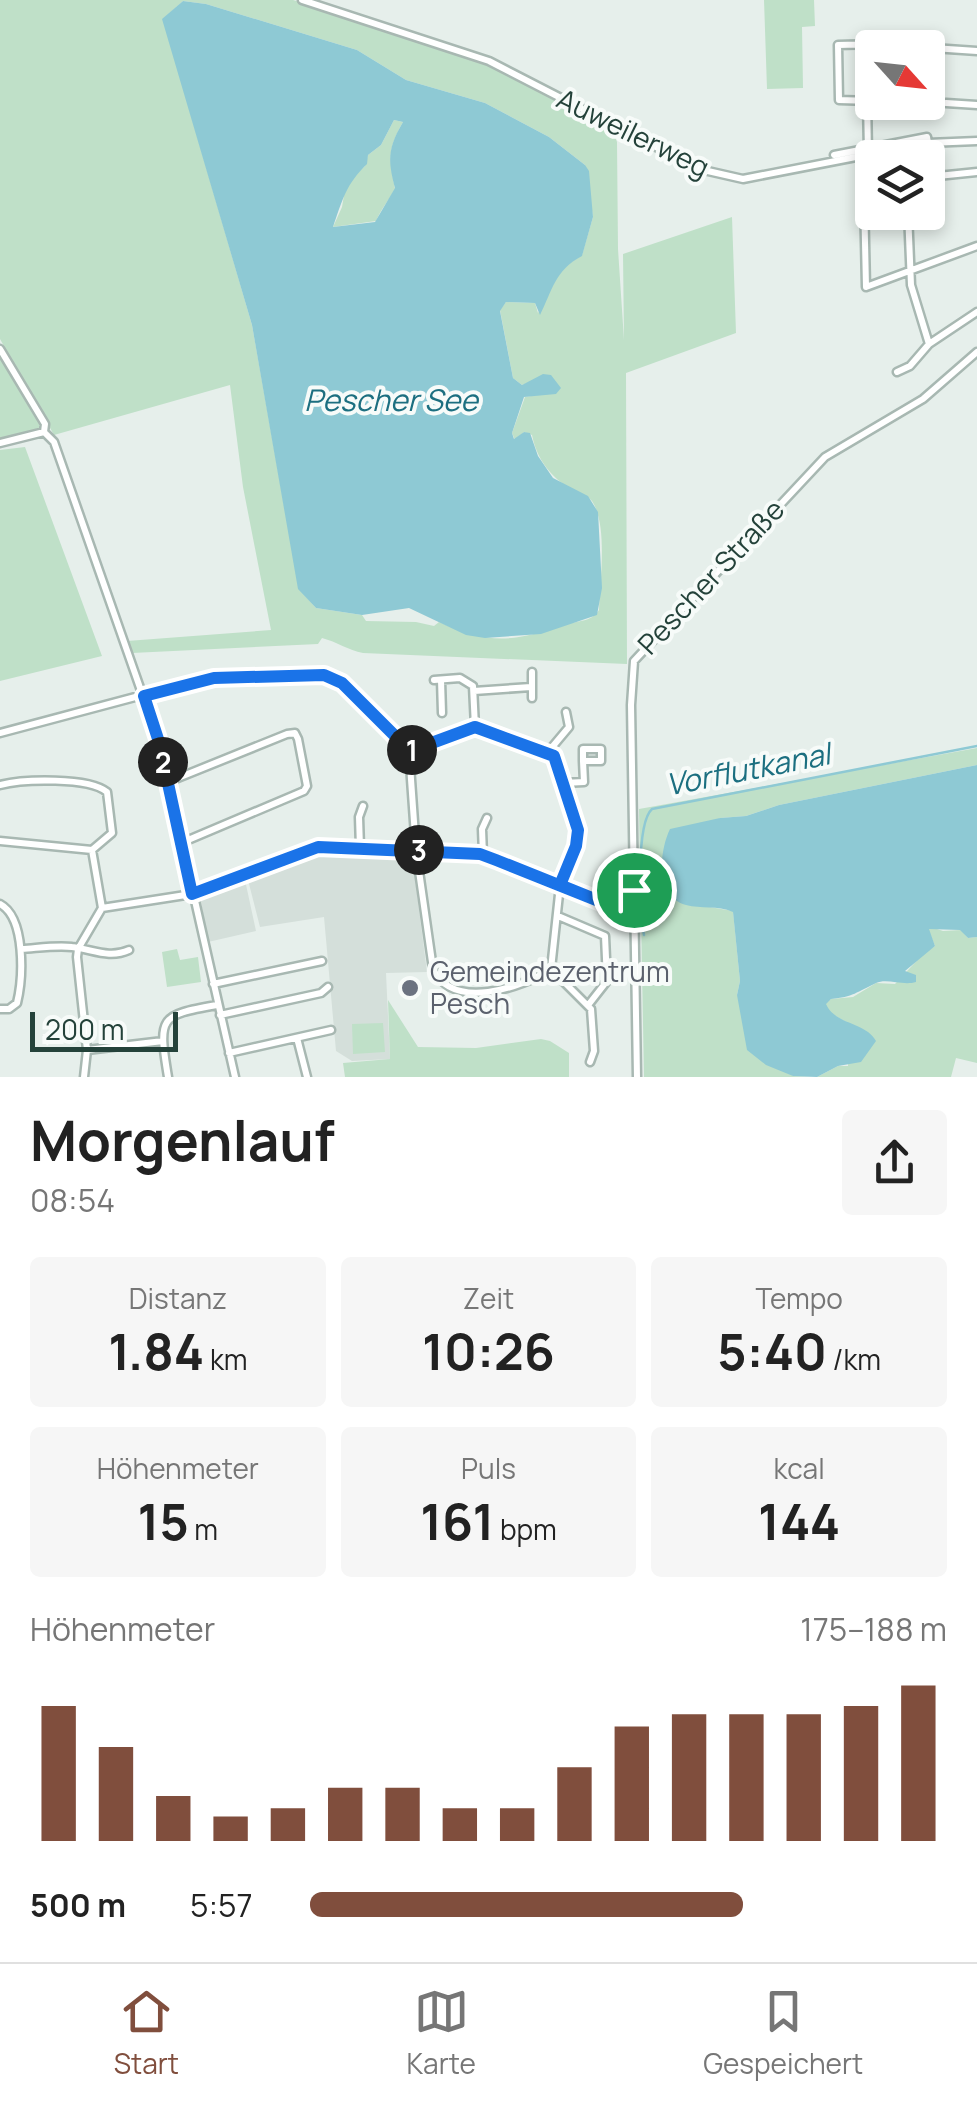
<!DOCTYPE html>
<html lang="de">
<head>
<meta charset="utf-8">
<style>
  :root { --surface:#fff; --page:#f6f6f6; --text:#222; --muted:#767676; --line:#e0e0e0; --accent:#804e3d }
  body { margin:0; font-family:Manrope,sans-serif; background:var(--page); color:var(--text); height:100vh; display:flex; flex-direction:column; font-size:38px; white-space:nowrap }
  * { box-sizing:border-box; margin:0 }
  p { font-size:32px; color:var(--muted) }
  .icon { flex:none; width:55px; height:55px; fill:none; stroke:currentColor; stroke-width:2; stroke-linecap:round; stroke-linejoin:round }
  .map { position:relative; height:1077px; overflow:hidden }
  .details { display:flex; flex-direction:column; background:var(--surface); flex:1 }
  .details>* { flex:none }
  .needle { width:65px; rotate:117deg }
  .controls { position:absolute; left:855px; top:30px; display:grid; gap:20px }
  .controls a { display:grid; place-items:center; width:90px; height:90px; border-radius:10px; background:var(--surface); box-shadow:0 5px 15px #0003; font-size:50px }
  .scale { position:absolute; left:30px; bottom:25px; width:148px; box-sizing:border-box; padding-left:10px; border:5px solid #24423a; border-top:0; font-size:28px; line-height:35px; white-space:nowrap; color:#24423a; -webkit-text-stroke:8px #f7fbf9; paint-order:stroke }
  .pin { position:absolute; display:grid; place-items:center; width:85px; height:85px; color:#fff; margin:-42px; border:5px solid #fff; border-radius:50%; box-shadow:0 2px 10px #0007 }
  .km { position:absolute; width:50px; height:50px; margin:-25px; border-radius:50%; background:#222; color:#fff; font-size:28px; line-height:50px; text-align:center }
  .round { display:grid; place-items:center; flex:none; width:105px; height:105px; border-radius:10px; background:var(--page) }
  .headline { display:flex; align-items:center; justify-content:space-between; height:170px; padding:0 30px }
  h1 { font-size:55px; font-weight:700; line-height:75px }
  .metrics { display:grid; grid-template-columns:repeat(3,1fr); gap:15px; height:170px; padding:10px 30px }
  .metrics div { display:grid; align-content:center; border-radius:10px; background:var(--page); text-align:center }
  .metrics b { font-size:50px; font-weight:700 }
  .metrics small { font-size:28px; font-weight:400 }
  .metrics p { font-size:28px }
  .chart { height:280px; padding:20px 30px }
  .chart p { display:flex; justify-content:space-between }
  .chart svg { width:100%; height:180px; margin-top:10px; stroke:var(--accent); stroke-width:6 }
  ul { padding:0 30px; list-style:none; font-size:32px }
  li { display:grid; grid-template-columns:160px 120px 1fr; align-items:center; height:75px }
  li i { height:25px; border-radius:12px; background:var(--accent) }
  .dock { display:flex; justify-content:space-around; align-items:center; height:140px; border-top:2px solid var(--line); background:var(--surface); font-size:28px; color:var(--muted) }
  .dock a { display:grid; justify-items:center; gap:5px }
  .dock .active { color:var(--accent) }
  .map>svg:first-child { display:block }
  .built { fill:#d4dfda }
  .green { fill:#bfe0c8; fill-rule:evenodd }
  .water { fill:#8ec9d4; fill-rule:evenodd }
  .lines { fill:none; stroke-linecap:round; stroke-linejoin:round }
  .stream { stroke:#8ec9d4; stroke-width:2.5 }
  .minor-casing { stroke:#a8b8b2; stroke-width:11 }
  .minor { stroke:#fff; stroke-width:6 }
  .route-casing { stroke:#fff; stroke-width:20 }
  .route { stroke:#1a73e8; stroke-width:12 }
  .worship-dot { fill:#6b7280; stroke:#f7fbf9; stroke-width:4 }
  .labels { text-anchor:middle; stroke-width:8; stroke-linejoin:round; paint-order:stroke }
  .street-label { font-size:28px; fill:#24423a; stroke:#f7fbf9 }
  .worship-label { font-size:28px; fill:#5b616d; stroke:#f7fbf9; text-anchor:start }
  .water-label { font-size:30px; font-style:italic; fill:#1c6f80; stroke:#f7fbf9 }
</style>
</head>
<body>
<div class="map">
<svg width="977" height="1077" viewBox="0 0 977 1077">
  <rect width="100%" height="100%" fill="#e6efeb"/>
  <!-- built -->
  <path class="built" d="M324 853 412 855 427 972 386 973 390 1059 352 1061 336 1051 324 917 260 927 248 880 285 863 288 866Z
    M245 880 256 931 208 942 200 896Z"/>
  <!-- green -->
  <path class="green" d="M0 0H293L454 50 496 67 601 121 613 131 617 142 618 249 624 340 623 254 732 217 736 333 626 373 627 664 363 653C348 650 337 642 322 638L318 644 132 653 127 641 271 630 243 487 230 385 54 435 0 339ZM183 1 206 4 357 50 406 80 485 103 549 137 585 165 593 217 582 255 562 268 538 313 535 303 506 302 500 310 513 378 522 385 538 379 549 393 525 397 512 433 515 440 524 432 532 435C537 460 551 477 572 490 580 494 586 494 592 501 608 525 600 581 599 610 590 623 578 620 564 625 513 642 489 645 439 622L434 626 416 622 366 621 362 615 316 608 299 589 252 325 163 19Z
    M764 0H814L815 26 802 27 803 88 767 89Z
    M394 120 403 122C386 152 390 159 395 189 389 200 381 209 376 221L333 227 342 207 346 183 365 166 368 155 381 145Z
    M0 354 41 425 37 433 0 440Z
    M25 447 102 656 0 681V450Z
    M977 748V765L779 805 746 816 720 818 663 865 662 879 698 905 733 911 740 981 737 995 793 1076 811 1077H644L639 809Z
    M934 928 943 931 961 930 968 938 977 937V1063L956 1058 951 1077H817L838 1066H848L850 1024 830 1013 825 1004 831 999 853 997 876 983 895 984 923 954 935 946 928 929Z
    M177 949 180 960 198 957 201 982 167 987 162 952Z
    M388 1000 418 1047 476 1048 541 1039 550 1041 569 1053V1077H345L343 1063 390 1059Z
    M383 1023 385 1052 353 1054 352 1024Z"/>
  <!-- water -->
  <path class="water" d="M183 1 206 4 357 50 406 80 485 103 549 137 585 165 589 171 593 217 582 256C555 270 552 291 540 315L535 303 506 302 500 311 513 378 522 385 543 374 551 375 561 388 556 394 524 397 512 433 514 439 524 432 530 433 538 456 553 478 588 496 598 512 602 588 597 615 541 634 485 638 466 635 409 608 362 615 316 608 298 589 252 325 162 19ZM394 120 403 122C387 149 388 161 395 188L375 222 333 227C342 201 346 184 367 164L368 155 381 145Z
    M977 765V937L968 938 960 930 929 929 935 946 905 971 916 975V982C903 986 887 978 876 983 857 992 853 997 831 999L826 1004C835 1025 866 1022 876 1041L861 1062 838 1066 817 1077 793 1076 766 1065 747 1050 737 995 740 981 733 912C717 905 701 909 686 905 655 896 659 852 670 829L720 818 746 816 779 805Z"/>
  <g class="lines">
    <!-- stream -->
    <path class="stream" d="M644 935C639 913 636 823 652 809L977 746"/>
    <!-- minor casing -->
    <g class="minor-casing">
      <path id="minor" d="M302 0 489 61 699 169 743 179 928 143 977 141
        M866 44 868 154
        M933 48 977 51
        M872 101 839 100 838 45 915 43V48
        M916 102V109
        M946 103 977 105
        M834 155 927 137 928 143
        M928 177 977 172
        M872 187 867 190 864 197 866 287 977 246
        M908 212 911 285 929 344
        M0 349 45 424 44 432
        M897 372 910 366 929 344 977 312
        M44 432 54 442 159 742 235 1077
        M0 443 44 432
        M434 680 460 678 473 686 475 727
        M441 680 442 713
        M474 691 531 687
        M532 698V672
        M475 727 554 756 578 837 560 885 551 969C521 988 453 1011 433 969L416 850 409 751Z
        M0 733 199 680 324 675 341 683 409 751
        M548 752 569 727 566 712
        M168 782 287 734 295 733 298 739 307 786 304 791 181 843
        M563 783 584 782 583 761H601V749H583V761
        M0 785C23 779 89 777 107 792L112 833 92 850 102 908 192 894 304 851 330 847 480 855 634 913
        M0 841 92 850
        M360 848 359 817 363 806
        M483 855 482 829 487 818
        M0 904C26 918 23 978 17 1003L9 1009H0
        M613 906 628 898 634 891
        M558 916 605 936 607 981 589 1004
        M22 949C38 948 57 945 72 947 92 949 109 959 129 950
        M551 969 591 1009 594 1051 590 1062
        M213 984 322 961
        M220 1015 321 993 328 987
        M297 1038 307 1077
        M87 1050 163 1041
        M229 1053 331 1030
        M84 1077 87 1050 77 957 78 949 102 908
        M168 1077C158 1017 159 1015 217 1005
        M637 1077 631 705 634 661 825 457 923 399 977 352"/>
    </g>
    <!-- minor -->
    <use href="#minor" class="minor"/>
  </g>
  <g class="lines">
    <!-- route casing -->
    <g class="route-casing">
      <path id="route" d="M634 890 628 898 612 906 560 885 576 846 578 830 554 756 475 727 410 751 342 683 324 675 214 678 144 696 159 742 192 894 318 847 480 854 496 860 626 912 632 913 634 890"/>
    </g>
    <!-- route -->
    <use href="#route" class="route"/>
  </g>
  <!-- markers -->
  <circle class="worship-dot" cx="410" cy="988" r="10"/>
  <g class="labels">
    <!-- street labels -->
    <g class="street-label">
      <text transform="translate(633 133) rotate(26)" y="10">Auweilerweg</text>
      <text transform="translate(711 577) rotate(-47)" y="10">Pescher Straße</text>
    </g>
    <!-- worship labels -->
    <g class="worship-label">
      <text x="430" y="982">Gemeindezentrum<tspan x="430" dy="32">Pesch</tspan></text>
    </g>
    <!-- water labels -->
    <g class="water-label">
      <text x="391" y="411">Pescher See</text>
      <text transform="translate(748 770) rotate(-11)" y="10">Vorflutkanal</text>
    </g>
  </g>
</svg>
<div class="controls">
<a><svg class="needle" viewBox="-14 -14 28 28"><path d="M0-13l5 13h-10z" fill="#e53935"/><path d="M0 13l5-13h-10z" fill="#767676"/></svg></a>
<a><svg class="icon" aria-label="layers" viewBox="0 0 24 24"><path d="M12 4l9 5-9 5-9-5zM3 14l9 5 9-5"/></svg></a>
</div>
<div class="scale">200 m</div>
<div class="pin" style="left:634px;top:890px;background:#1e9e55"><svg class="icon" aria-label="arrive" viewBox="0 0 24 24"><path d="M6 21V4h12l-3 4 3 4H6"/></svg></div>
<b class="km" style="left:412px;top:750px">1</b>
<b class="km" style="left:163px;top:762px">2</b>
<b class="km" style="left:419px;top:850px">3</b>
</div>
<section class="details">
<div class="headline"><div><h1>Morgenlauf</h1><p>08:54</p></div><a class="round"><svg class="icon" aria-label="share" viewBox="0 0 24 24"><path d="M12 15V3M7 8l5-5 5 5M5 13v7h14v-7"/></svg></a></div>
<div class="metrics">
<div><p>Distanz</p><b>1.84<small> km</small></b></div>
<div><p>Zeit</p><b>10:26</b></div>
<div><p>Tempo</p><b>5:40<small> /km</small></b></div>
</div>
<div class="metrics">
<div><p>Höhenmeter</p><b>15<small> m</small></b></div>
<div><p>Puls</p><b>161<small> bpm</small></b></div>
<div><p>kcal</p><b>144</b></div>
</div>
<div class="chart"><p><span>Höhenmeter</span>175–188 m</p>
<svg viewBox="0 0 160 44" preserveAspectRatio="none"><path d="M5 44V11M15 44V21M25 44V33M35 44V38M45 44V36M55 44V31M65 44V31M75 44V36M85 44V36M95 44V26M105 44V16M115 44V13M125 44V13M135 44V13M145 44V11M155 44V6"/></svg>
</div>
<ul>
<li><b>500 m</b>5:57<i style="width:68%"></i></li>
</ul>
</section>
<nav class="dock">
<a class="active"><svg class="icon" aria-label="home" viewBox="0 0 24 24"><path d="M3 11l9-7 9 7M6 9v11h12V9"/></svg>Start</a>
<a><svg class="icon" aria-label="map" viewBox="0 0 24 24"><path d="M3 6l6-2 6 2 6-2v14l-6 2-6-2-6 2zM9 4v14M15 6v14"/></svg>Karte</a>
<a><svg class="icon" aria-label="saved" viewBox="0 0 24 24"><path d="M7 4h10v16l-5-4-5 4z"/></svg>Gespeichert</a>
</nav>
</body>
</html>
